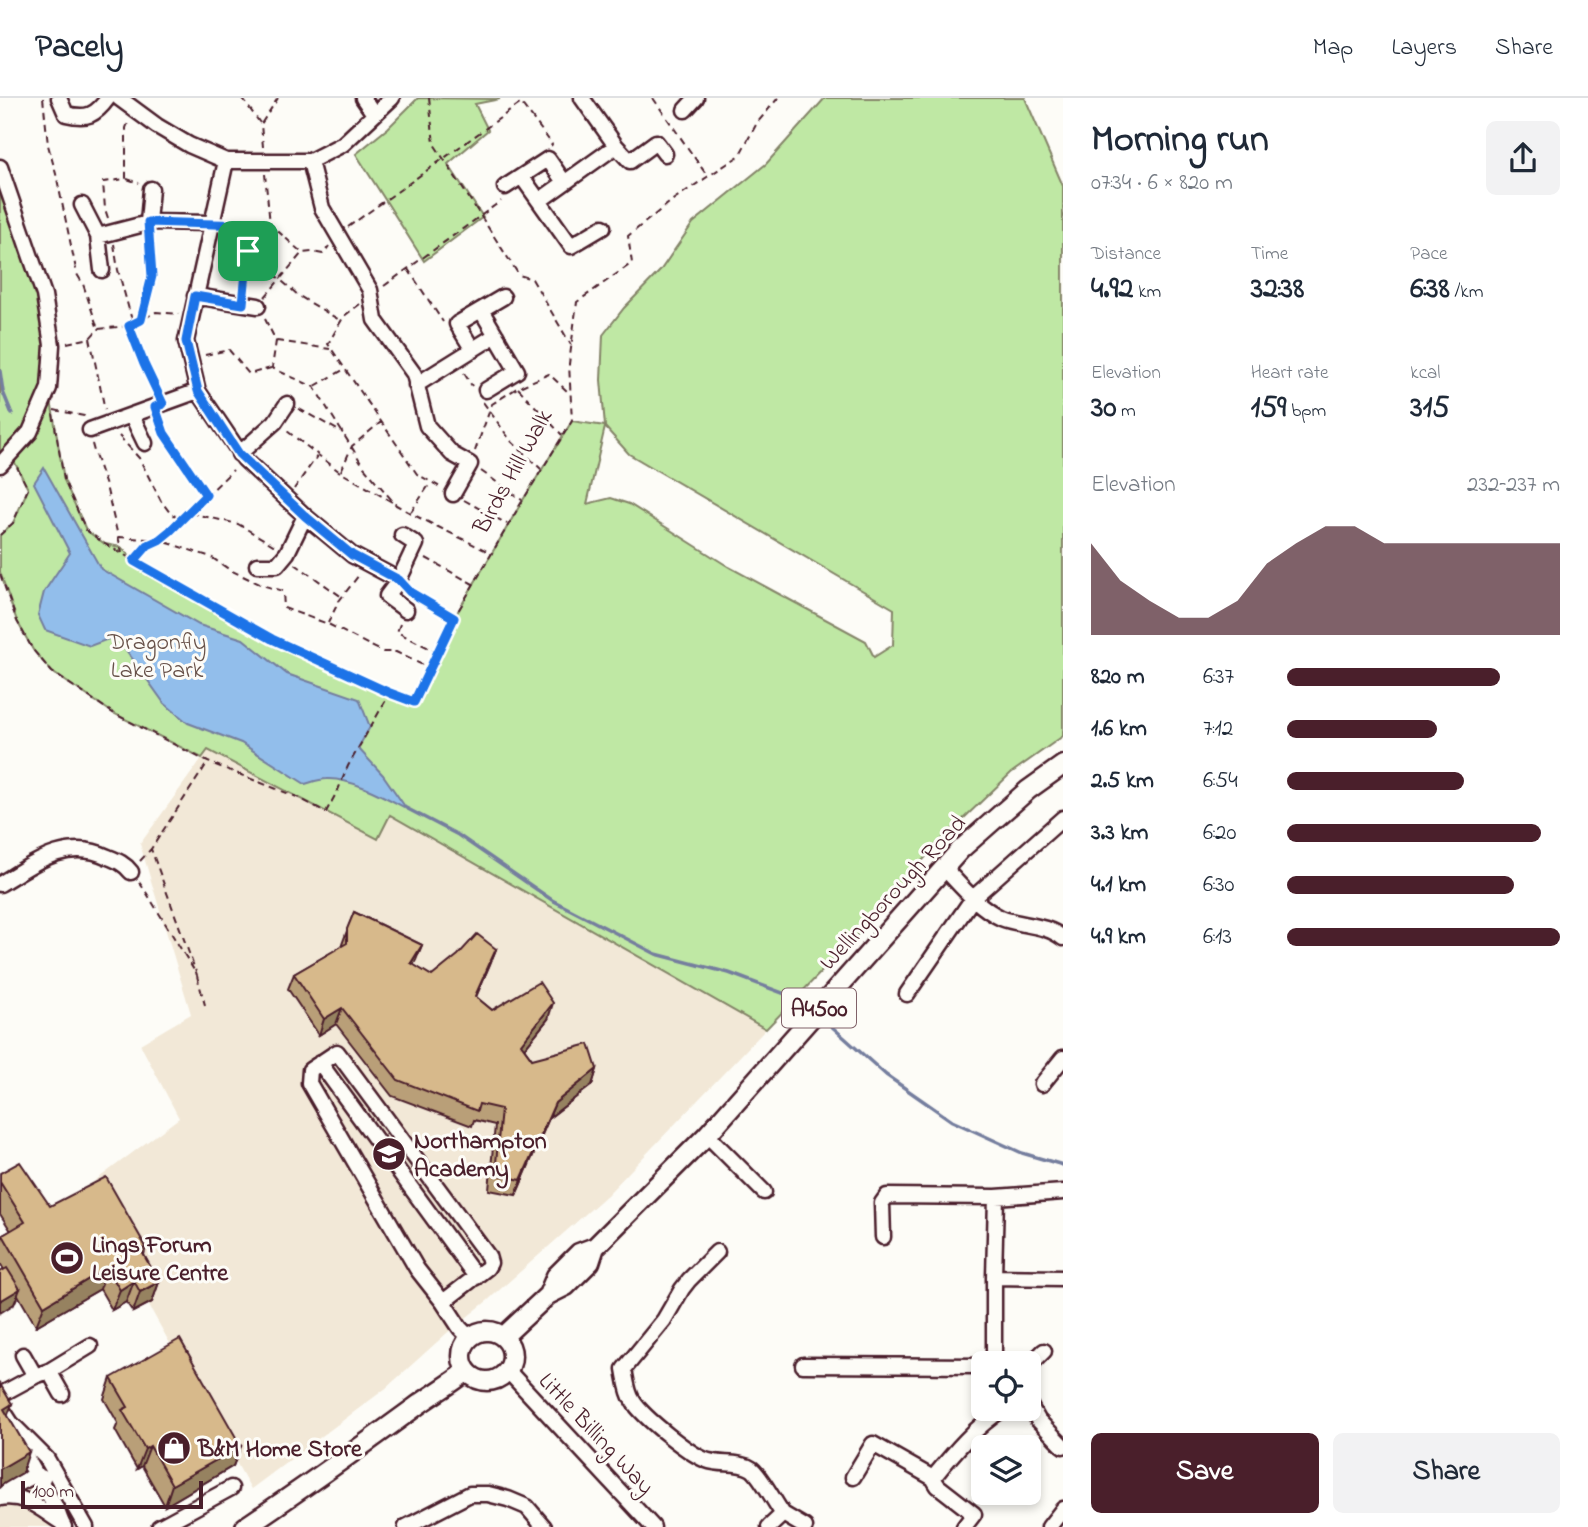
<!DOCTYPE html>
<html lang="en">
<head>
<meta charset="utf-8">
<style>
  :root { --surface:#fff; --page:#f2f2f3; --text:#1f2937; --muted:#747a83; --line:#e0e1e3; --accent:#4a1f2b }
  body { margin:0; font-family:"Indie Flower",sans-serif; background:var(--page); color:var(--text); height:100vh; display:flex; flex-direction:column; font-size:26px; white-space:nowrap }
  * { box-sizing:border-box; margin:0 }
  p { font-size:23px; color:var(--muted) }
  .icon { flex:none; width:38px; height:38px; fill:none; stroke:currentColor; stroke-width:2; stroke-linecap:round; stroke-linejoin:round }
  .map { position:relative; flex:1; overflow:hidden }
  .details { display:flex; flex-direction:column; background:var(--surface); width:525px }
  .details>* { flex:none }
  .controls { position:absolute; left:971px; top:1253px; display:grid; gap:14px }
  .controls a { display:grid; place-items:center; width:70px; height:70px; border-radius:10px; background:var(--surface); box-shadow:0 4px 10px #0003; font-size:35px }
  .scale { position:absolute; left:21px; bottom:18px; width:182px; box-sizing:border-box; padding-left:7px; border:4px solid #4a1f2b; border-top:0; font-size:19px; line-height:24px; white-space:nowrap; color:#4a1f2b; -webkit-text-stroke:5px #fdfcf7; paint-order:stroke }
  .pin { position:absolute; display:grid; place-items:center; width:60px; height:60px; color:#fff; margin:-30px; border-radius:14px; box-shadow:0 4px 10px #0006 }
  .round { display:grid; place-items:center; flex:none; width:74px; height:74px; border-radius:10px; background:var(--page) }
  .overview { display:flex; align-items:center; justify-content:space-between; height:119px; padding:0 28px }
  h1 { font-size:38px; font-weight:800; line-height:52px }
  .figures { display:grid; grid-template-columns:repeat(3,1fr); gap:10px; height:119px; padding:7px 28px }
  .figures div { display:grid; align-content:center }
  .figures b { font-size:30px; font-weight:800 }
  .figures small { font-size:19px; font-weight:400 }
  .figures p { font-size:19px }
  .chart { height:196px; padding:14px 28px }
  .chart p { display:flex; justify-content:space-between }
  .chart svg { width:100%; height:126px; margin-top:7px; fill:var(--accent); opacity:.7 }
  .button { display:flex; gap:14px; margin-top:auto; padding:14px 28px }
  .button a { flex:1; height:80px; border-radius:10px; background:var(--accent); color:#fff; font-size:28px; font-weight:800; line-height:80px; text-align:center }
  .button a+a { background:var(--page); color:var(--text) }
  ul { padding:0 28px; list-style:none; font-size:23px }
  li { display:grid; grid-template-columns:112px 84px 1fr; align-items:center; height:52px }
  li i { height:18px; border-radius:9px; background:var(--accent) }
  header { display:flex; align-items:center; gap:42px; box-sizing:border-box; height:98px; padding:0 35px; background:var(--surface); border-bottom:2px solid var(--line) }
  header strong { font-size:33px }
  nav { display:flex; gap:38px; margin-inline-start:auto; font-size:24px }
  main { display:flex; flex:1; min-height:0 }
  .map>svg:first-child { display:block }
  .built { fill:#f2e8d7 }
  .green { fill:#bfe8a4; stroke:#848468; stroke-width:2; fill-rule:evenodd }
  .water { fill:#92beeb; stroke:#757e9e; stroke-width:2 }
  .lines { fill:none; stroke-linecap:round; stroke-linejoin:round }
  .stream { stroke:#757e9e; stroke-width:3.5 }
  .minor-casing { stroke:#4a1f2b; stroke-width:19 }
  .major-casing { stroke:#4a1f2b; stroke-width:23 }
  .path { stroke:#4a1f2b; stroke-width:2; stroke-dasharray:7 5; stroke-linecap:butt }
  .minor { stroke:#fdfcf7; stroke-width:14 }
  .major { stroke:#fdfcf7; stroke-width:18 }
  .wall { fill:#b99f78; stroke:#4a1f2b; stroke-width:2 }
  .shaded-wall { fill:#968261; stroke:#4a1f2b; stroke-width:2 }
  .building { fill:#d7b98b; stroke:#4a1f2b; stroke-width:2 }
  .route-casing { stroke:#fff; stroke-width:14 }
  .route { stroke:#1a73e8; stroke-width:9 }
  .labels { text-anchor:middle; stroke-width:6; stroke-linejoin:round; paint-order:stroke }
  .shield { fill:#fdfcf7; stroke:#806168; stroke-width:2 }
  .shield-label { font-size:23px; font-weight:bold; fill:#4a1f2b }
  .street-label { font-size:24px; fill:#4a1f2b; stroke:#fdfcf7 }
  .park-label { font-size:24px; fill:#675149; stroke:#fdfcf7 }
  .poi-label { font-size:24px; font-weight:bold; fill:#4a1f2b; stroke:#fdfcf7; text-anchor:start }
</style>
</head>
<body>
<header>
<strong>Pacely</strong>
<nav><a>Map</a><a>Layers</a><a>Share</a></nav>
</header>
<main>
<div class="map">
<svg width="1063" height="1429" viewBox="0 0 1063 1429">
  <rect width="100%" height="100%" fill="#fdfcf7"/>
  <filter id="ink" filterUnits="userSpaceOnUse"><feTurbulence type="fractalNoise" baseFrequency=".0143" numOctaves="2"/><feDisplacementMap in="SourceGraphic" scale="14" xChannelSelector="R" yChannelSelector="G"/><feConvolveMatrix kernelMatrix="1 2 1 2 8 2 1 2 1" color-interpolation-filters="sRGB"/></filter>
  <g filter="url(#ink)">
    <!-- built -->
    <path class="built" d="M208 652 377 741 389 717 766 931 607 1097 487 1203 447 1235 385 1291 251 1391 84 1091 179 1020 140 946 191 916 140 746Z
      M0 1328 21 1369 56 1429H0Z"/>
    <!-- green -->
    <path class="green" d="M418 0 500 1 475 6 488 32 448 66 483 119 424 163 356 56 388 30Z
      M825 0H1025L1063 88V638L1011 675 937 746 858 836 766 931 390 717 378 741 208 652 202 660 113 615 52 574 33 552 17 523 0 474V437L13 425 28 391 11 357 0 367V69L44 197 49 290 64 382 86 432 105 446 121 449 134 463C226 512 315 569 414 603L454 520 523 402 572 323 605 328 601 282 603 237 624 210 660 173 693 125 766 66ZM605 329 629 356 894 511 893 547 874 559 866 543 729 469 629 406 611 400 587 406Z"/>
    <!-- water -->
    <path class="water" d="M44 370 101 471 199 527 243 541 287 576 359 601 370 629 358 650 383 677 406 710C385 699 351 680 327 681 320 681 312 684 305 686L241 645 188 625 164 605 116 538 90 548 45 532 38 517 44 494 70 455 34 385Z"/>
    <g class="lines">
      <!-- stream -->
      <path class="stream" d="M0 273 3 294 12 316
        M406 710 458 737 552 802 656 856 729 875 804 903 812 910
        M820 918 886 977 952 1023 1022 1055 1063 1067"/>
      <!-- minor casing -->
      <g class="minor-casing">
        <path id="minor" d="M59 0 66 16C87 21 95 18 108 0
          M119 0 157 28 189 47 226 63H310L343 46 392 0
          M363 0 374 16
          M582 0 616 48 630 63 656 44 665 56
          M685 12 696 0
          M226 63 186 243 198 293 244 361 305 418 352 457 399 482
          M310 63 322 110 370 192 375 222 414 276 427 328 452 356 470 366 453 396
          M0 69 44 197 52 247 49 290 30 334 0 367
          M522 79 571 148 603 129
          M505 89 548 61 564 84
          M539 103 616 48
          M82 107 98 138 102 172
          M148 124 151 91
          M98 138 148 125V124L211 125
          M195 198 258 208
          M481 212 517 273 486 292
          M473 252 457 226 503 199
          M416 287 496 237
          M132 318 145 345
          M90 332 198 293
          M239 356 275 324 287 306
          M402 437 416 446 399 482 387 498 406 512
          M257 467H277L287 455 305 418
          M944 770C961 788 978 809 1001 820 1021 828 1046 826 1063 840
          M0 786C34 765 68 739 108 759 118 763 125 766 131 774
          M907 896 973 800 1063 720
          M320 965 476 1179
          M1042 986 1063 960
          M707 1037 764 1094
          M883 1139 882 1105 887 1098 996 1099 1063 1094
          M717 1154 689 1182 682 1191 664 1222 624 1271C626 1281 627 1294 633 1303 642 1318 692 1359 709 1363 723 1367 739 1363 752 1371 761 1378 775 1405 783 1416L769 1429
          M994 1179 1063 1180
          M443 1204 487 1170 490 1165 488 1158 337 954 310 972 309 985 417 1171 443 1204 460 1230 470 1240
          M23 1257 35 1278
          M994 1265V1179L996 1099
          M803 1267 984 1268
          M1029 1268 1044 1253
          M49 1273 62 1296
          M508 1273 653 1429
          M0 1297 35 1278 49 1273 90 1248
          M1029 1306 1038 1322 1063 1348
          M0 1308 11 1325 47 1361 86 1429
          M20 1345C28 1366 41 1384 53 1404 58 1412 59 1421 64 1429
          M853 1379 873 1346 933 1380 938 1388 974 1416 964 1429
          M933 1380C954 1354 975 1329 1003 1311
          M0 1400 13 1388 36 1377 43 1380
          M0 1400C26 1396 40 1411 61 1424
          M783 1416 805 1429
          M159 1429 231 1390
          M406 1429 470 1396H488L508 1401 527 1409 544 1429
          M1049 1429 1063 1411"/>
      </g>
      <!-- major casing -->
      <g class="major-casing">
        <path id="major" d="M548 1197 556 1178 579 1155 595 1149 707 1037 960 752 1028 692 1063 667
          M462 1258a25 25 0 1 1 50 0a25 25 0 1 1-50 0Z
          M503 1239 548 1197 566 1188 590 1164 595 1149
          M245 1429C302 1391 358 1351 414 1310 431 1297 450 1287 467 1273"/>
      </g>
      <!-- path -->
      <path class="path" d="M43 0 48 47 56 76 77 176 83 186 98 231
        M242 0 260 25
        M429 0 434 46 519 177 532 181 571 247
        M653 0 708 79
        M263 49 261 26 278 0
        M265 76 270 126 301 154
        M127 81 139 85
        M108 120 105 111 103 84 126 81V30L128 25
        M226 126H270
        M246 127 248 153 299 198 341 223
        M348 129 521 5 552 46 551 48
        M114 146 118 172 133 226
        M408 171 443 224
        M384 188 501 103
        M244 191 248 153 269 127
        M265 199 302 155 312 154 323 156 329 148
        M360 206 344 218 328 246 417 376 440 389
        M141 221 152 178 149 140
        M265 221 276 243 272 270 314 289 364 369 396 407 418 419 491 455
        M129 229 144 266 157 294
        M90 240 105 312
        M277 243 330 251
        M67 245 90 240 98 231 129 228 156 214 179 216
        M205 257 229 252 249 276 271 270
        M464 275 472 288
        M315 288 345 271
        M518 290 562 337
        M483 304 511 343 541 371
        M299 311 343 335
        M54 312 84 318 85 320
        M53 316 64 382 86 432 105 446 273 541 389 595
        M159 321 164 335 205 396
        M287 333 340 374 392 404
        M119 338 139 360 161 403 171 416 182 421
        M92 346 95 357 106 388 122 455
        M475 353 492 306 517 290 549 276 569 295
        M341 373 352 348 381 324
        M481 373 522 402
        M294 391 317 358
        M464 402 507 426
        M411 414 431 384
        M190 415 238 426 275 448
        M0 437 13 425 28 391 17 369
        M119 439 159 442 211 459 230 472 262 487 283 493 284 510 328 526 383 554H396L429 570
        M426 460 473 486
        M135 462 148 447 159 442 170 433 233 372
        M295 466 342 499
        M0 476 17 523 33 552 52 574 113 615 208 664 297 699 326 714 338 692 348 668 390 595 414 604 454 520 520 407 572 323 569 266 577 204 632 165 628 138 674 101 739 58 757 25 778 0
        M409 493 454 520
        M328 525 339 503 359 477
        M400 526 397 534 437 554
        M140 763 151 751
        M139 784 146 794 197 877 151 751 208 664
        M197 878 205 907"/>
      <!-- minor -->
      <use href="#minor" class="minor"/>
      <!-- major -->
      <use href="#major" class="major"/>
    </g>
    <!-- wall -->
    <path class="wall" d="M354 814 422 847 413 867 432 878 496 851 476 899 492 912 548 921 524 950 532 961 597 971 592 987 549 1020 516 1097 489 1092 495 1027 474 1022 472 1028 392 998 336 926 319 937 288 891 294 876 341 849Z
      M0 1084 50 1108 146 1149 144 1157 159 1184 152 1204 133 1214 126 1204 112 1212 100 1191 36 1228 18 1197 14 1206 4 1172 0 1165V1146L3 1137 11 1133 0 1116Z
      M111 1280 241 1348 233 1368 165 1408 142 1368 137 1371 115 1332 118 1325 104 1301Z"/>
    <!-- shaded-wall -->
    <path class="shaded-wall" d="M422 847 416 862 405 881 411 865Z
      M496 851 490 866 469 914 475 898Z
      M553 905 548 921 515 962 521 946Z
      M342 910 336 926 319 937 324 921Z
      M597 971 592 987 549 1020 516 1097 555 1005Z
      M107 1170 100 1191 36 1228 44 1208Z
      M134 1183 126 1204 112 1212 120 1192Z
      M159 1184 152 1204 133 1214 140 1194Z
      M20 1191 14 1206 0 1215V1203Z
      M12 1306 4 1327V1311Z
      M150 1348 142 1368 137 1371 145 1351Z
      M241 1348 233 1368 165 1408 172 1387Z
      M29 1354 22 1375 0 1388V1371Z"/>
    <!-- building -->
    <path class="building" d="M354 814 422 847 411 865 432 878 458 857 477 836 496 851 475 898 492 912 539 884 553 905 521 946 532 961 589 946 597 971 555 1005 521 1082 495 1076 501 1011 479 1006 477 1013 398 982 342 910 324 921 294 876 347 845V831Z
      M20 1064 50 1108 106 1079 146 1149 141 1152 159 1184 140 1194 134 1183 120 1192 107 1170 44 1208 3 1137 25 1124 0 1084V1075Z
      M7 1170 20 1191 0 1203V1174Z
      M180 1241 241 1348 172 1387 150 1348 145 1351 122 1312 128 1309 111 1280Z
      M0 1286 12 1306 4 1311 29 1354 0 1371Z"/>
  </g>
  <g class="lines" filter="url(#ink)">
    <!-- route casing -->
    <g class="route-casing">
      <path id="route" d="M148 124 246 127 248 153 243 206 195 198 186 243 198 293 239 356 305 418 352 457 399 482 410 494 454 520 414 604 390 595 272 541 134 463 148 447 159 442 170 433 206 397 164 335 155 309 163 306 144 266 129 228 141 222 152 178Z"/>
    </g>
    <!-- route -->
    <use href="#route" class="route"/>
  </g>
  <!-- icons -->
  <defs>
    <g id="school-disc" transform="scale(1.75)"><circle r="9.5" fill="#4a1f2b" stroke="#fdfcf7"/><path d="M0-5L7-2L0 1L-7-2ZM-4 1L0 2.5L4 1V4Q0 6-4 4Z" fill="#fff"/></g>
    <g id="stadium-disc" transform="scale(1.75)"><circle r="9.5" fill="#4a1f2b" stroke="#fdfcf7"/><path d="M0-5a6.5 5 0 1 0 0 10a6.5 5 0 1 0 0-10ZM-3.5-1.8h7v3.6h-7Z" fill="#fff"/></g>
    <g id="shop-disc" transform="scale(1.75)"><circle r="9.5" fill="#4a1f2b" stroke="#fdfcf7"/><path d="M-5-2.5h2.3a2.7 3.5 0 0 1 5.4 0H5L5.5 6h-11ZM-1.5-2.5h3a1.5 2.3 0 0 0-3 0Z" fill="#fff"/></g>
  </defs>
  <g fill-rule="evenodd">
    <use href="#school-disc" x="389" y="1056"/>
    <use href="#stadium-disc" x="67" y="1160"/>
    <use href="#shop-disc" x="174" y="1350"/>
  </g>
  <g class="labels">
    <!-- shield labels -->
    <rect class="shield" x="782" y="890.5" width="74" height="39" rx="5"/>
    <g class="shield-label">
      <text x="819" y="918">A4500</text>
    </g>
    <!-- street labels -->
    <g class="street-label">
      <text transform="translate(512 373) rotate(-61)" y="8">Birds Hill Walk</text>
      <text transform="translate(892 794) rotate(-47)" y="8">Wellingborough Road</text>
      <text transform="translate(597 1335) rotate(47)" y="8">Little Billing Way</text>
    </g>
    <!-- park labels -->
    <g class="park-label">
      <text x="157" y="551">Dragonfly<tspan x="157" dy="28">Lake Park</tspan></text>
    </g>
    <!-- poi labels -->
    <g class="poi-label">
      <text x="414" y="1050">Northampton<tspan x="414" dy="28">Academy</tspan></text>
      <text x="92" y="1154">Lings Forum<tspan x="92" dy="28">Leisure Centre</tspan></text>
      <text x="198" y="1358">B&amp;M Home Store</text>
    </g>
  </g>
</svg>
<div class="controls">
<a><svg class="icon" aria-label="locate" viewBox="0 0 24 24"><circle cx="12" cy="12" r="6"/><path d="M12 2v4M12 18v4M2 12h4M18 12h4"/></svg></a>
<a><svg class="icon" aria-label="layers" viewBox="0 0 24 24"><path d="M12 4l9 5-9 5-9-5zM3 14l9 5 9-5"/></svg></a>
</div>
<div class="scale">100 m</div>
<div class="pin" style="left:248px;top:153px;background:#1e9e55"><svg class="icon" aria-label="arrive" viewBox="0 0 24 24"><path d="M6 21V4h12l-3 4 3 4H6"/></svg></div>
</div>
<section class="details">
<div class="overview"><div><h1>Morning run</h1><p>07:34 · 6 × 820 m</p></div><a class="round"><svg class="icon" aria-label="share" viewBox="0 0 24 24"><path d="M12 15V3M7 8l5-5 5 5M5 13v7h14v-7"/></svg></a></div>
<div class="figures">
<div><p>Distance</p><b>4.92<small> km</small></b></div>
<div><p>Time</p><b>32:38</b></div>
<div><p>Pace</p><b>6:38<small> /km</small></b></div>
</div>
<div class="figures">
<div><p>Elevation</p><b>30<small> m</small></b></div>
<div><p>Heart rate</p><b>159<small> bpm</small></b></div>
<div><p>kcal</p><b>315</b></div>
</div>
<div class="chart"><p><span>Elevation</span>232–237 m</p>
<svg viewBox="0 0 160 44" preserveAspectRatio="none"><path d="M0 44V12L10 25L20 32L30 38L40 38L50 32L60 19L70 12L80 6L90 6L100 12L110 12L120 12L130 12L140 12L150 12L160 12V44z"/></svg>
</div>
<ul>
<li><b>820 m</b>6:37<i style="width:78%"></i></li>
<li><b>1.6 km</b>7:12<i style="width:55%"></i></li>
<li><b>2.5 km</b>6:54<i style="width:65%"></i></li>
<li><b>3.3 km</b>6:20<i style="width:93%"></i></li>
<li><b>4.1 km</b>6:30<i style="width:83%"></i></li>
<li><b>4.9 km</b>6:13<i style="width:100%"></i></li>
</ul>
<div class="button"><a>Save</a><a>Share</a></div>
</section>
</main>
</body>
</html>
